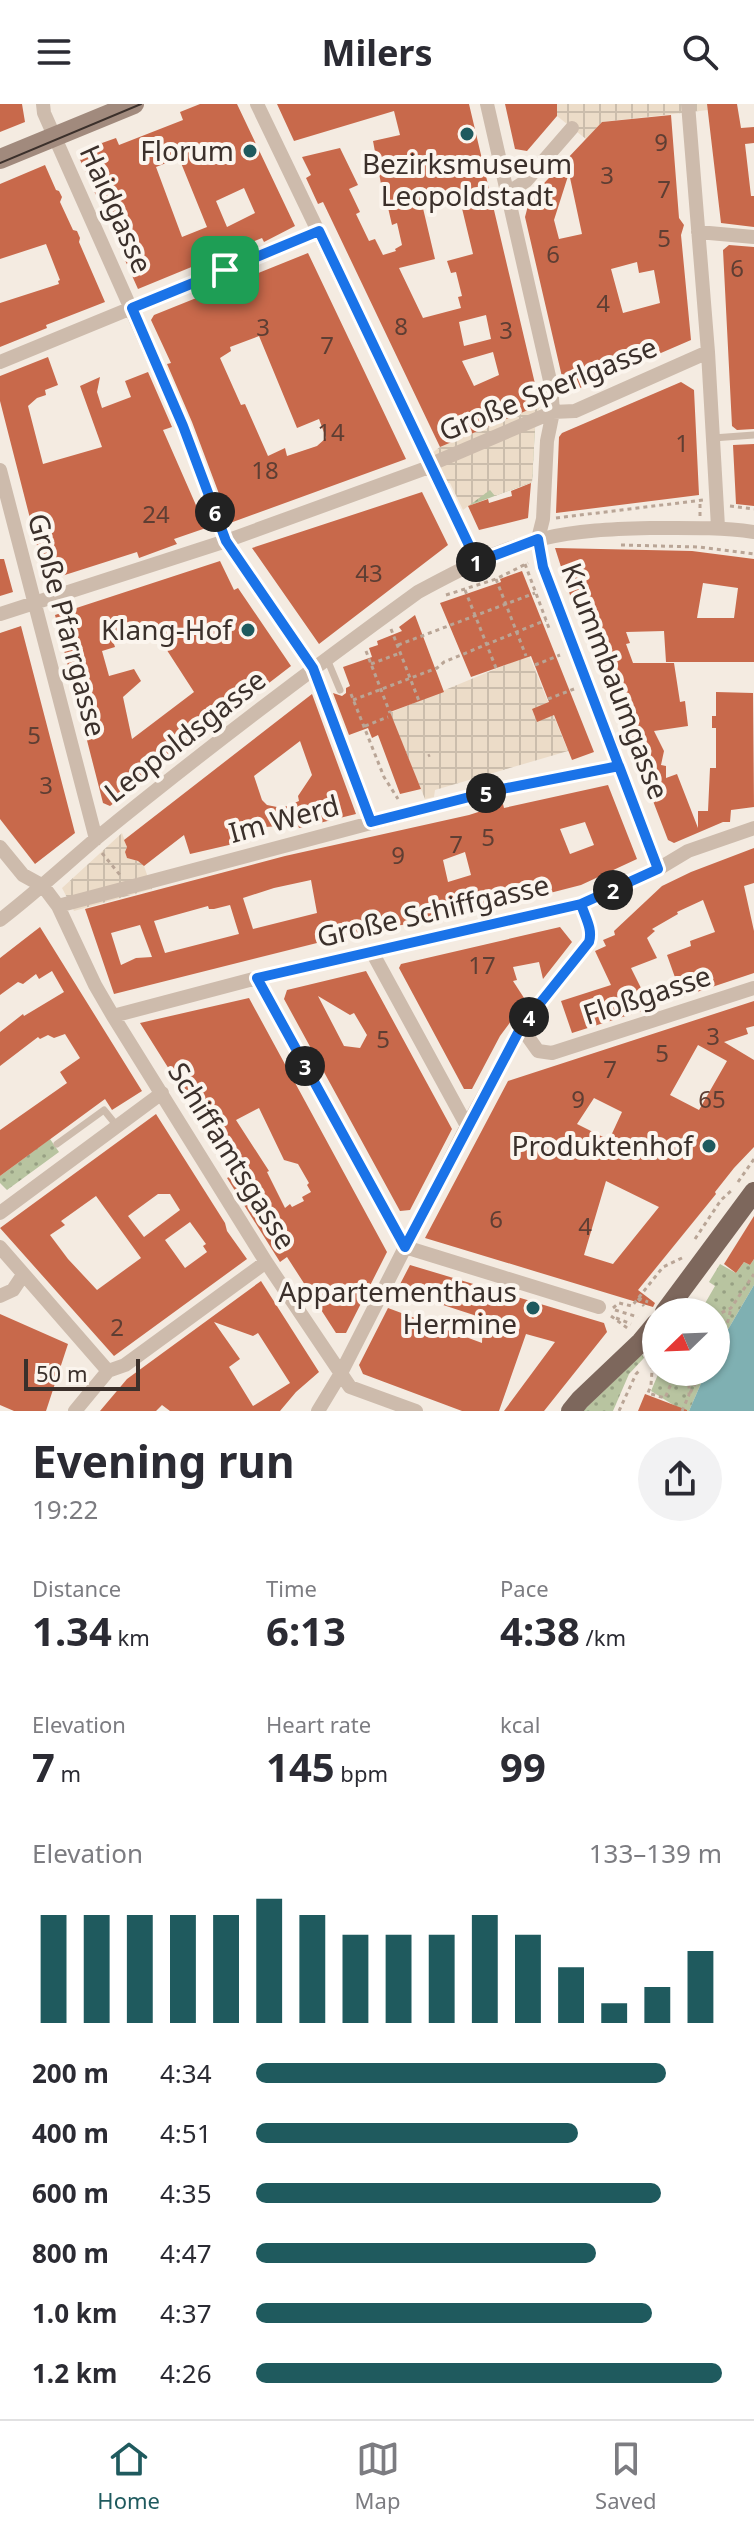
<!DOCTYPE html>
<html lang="en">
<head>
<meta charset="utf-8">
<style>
  :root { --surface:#fff; --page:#f2f2f3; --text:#2b2b33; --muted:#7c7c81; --line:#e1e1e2; --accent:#1f5a5e }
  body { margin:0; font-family:"Noto Sans",sans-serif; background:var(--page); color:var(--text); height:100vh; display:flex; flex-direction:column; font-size:30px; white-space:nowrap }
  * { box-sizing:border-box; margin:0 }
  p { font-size:26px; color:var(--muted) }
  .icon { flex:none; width:44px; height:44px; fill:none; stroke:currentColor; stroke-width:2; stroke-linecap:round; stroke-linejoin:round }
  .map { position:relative; height:1307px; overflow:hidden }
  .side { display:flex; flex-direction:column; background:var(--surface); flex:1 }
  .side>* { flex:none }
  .needle { width:52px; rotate:247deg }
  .buttons { position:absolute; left:642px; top:1194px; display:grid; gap:16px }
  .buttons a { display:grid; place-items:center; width:88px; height:88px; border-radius:50%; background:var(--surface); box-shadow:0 2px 6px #0004; font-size:40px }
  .scale { position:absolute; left:24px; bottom:20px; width:116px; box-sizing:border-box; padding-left:8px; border:4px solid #3b302b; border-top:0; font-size:22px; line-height:28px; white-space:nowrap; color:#3b302b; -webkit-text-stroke:6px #fbf5ee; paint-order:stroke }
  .pin { position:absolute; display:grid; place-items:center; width:68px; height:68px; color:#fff; margin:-34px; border-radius:16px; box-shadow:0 4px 12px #0006 }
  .km { position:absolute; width:40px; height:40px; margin:-20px; border-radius:50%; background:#222; color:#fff; font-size:22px; line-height:40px; text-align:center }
  .round { display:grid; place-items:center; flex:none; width:84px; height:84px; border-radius:42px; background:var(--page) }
  .head { display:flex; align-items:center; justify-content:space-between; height:136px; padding:0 32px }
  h1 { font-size:44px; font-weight:700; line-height:60px }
  .stats { display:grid; grid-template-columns:repeat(3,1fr); gap:12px; height:136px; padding:8px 32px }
  .stats div { display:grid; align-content:center }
  .stats b { font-size:40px; font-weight:700 }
  .stats small { font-size:22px; font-weight:400 }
  .stats p { font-size:22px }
  .chart { height:224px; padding:16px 32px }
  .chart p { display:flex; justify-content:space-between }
  .chart svg { width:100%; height:144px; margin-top:8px; stroke:var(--accent); stroke-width:6 }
  ul { padding:0 32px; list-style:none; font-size:26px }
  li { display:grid; grid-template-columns:128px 96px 1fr; align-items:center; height:60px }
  li i { height:20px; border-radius:10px; background:var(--accent) }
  header { display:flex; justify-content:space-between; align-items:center; height:104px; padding:0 32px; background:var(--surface); font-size:36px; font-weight:700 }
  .tabs { display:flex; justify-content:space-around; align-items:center; height:112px; border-top:2px solid var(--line); background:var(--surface); font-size:22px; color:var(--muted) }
  .tabs a { display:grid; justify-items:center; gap:4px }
  .tabs .selected { color:var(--accent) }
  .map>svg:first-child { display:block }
  .park { fill:url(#park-dots) }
  .plaza { fill:url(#plaza-grid) }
  .water { fill:#7fb0b2 }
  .building { fill:#c8694b; fill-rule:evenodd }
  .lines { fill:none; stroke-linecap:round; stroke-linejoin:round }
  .path { stroke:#b9a596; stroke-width:3; stroke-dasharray:4 4; stroke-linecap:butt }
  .lane { stroke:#cdbbac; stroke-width:7 }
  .street { stroke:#cdbbac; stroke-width:14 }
  .secondary { stroke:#a18a7d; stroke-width:20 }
  .primary { stroke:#7d675c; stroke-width:20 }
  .tram { stroke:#3b302b; stroke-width:2 }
  .route-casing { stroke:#fff; stroke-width:16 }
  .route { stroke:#1a73e8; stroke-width:10 }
  .poi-dot { fill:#1f5a5e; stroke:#fbf5ee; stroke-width:3 }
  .labels { text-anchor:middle; stroke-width:8; stroke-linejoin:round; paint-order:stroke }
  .number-label { font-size:24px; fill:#5e3e33 }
  .poi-label { font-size:28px; fill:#3b302b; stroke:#fbf5ee; text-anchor:end }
  .street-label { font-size:28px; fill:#3b302b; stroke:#fbf5ee }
</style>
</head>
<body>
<header><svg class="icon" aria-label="menu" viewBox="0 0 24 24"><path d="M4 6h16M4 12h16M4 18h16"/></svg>Milers<svg class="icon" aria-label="search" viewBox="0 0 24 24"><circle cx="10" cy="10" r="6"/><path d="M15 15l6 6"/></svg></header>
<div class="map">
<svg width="754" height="1307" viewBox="0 0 754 1307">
  <defs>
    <pattern id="park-dots" width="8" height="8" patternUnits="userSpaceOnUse" patternTransform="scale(2)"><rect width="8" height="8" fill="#b8c4a0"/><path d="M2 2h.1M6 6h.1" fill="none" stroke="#97a083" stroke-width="1.8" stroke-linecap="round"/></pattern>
    <pattern id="plaza-grid" width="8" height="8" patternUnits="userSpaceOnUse" patternTransform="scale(2)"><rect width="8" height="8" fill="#ecdcc8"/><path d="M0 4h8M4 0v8" fill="none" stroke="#cbbdac"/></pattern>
  </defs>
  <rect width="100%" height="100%" fill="#f4ebe1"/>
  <!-- park -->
  <path class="park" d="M535 324 532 378 468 402 451 364Z
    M50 1035 59 1048 7 1086 0 1079V1072Z
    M754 1155V1181L716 1246V1208H700L715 1182 709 1178 720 1160 736 1169 744 1158 750 1161Z
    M642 1250 644 1254 629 1270 613 1307H583Z
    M659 1268H706L689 1307H674L675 1302 651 1287Z"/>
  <!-- plaza -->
  <path class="plaza" d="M557 0H707L708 6 602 18 586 35 557 12Z
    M540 301 535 324 532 378 495 392 490 386 463 406 450 379H447L432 349 440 343Z
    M529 551 568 647 435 686 434 693 425 695 396 624 387 610Z
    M122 729 127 743 125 748 127 754 138 757 144 762 152 785 74 807 62 784Z"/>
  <!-- water -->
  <path class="water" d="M754 1181V1307H689L706 1268H716V1246Z"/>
  <!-- building -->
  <path class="building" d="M0 0H22L25 18 0 28Z
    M200 0H237L295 122 264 138 262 134 138 185 77 49 92 43 99 38 102 39 116 34 119 41 183 16 180 8ZM179 54 207 123 182 133 156 63ZM244 84 255 109 227 123 216 97Z
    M277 0H469L540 301 440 343 323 98 318 100 306 74 311 71 302 53 340 44 358 81 349 85 360 108 356 110 369 137 375 135 383 151 396 147 395 145 402 141 397 119 392 121 386 95 384 96 373 37 400 31 394 7 294 37ZM459 92 473 150 447 157 451 169 456 168 462 192 458 193 461 204 423 214 399 164 435 155 422 100ZM486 211 491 235 464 242 459 218ZM493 248 499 271 474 282 462 257Z
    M505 0H557V12L527 47 515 45Z
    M707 0H737L741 24 754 23V39L745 40 751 92H754V123L721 119Z
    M671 11 679 114 684 121 681 131 691 236 566 290 525 113 530 94 602 18ZM569 69 582 130 559 135 554 116ZM637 158 639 169 654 166 660 199 623 209 611 165Z
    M45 61 56 86 59 87 62 93 60 98 73 126 77 127 80 134 79 138 105 198 46 221 47 224 0 243V199L59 180 58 177 60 176 46 140 0 155V80Z
    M729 141 754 143V325L737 326 732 322 723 146Z
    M308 149 406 355 230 419 192 318 167 260 171 259 151 216 154 211ZM259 232 297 324 319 315 326 334 317 342 287 352 285 344 268 352 245 300 241 301 220 254 231 247 230 243Z
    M48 253 58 281 45 286 46 291 37 294 28 302 43 360 102 343 80 282 100 273 97 288 102 304 131 293 125 277 148 268 172 323 163 326 206 424 174 435 177 440 139 454 137 448 46 477 0 297V272Z
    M681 278 694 286 699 391 556 409 559 333 562 329Z
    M754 340V402L736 400 733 341Z
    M531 379 528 414 479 426 468 402 488 395 489 399 512 392 511 387Z
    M422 388 448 441 319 540 252 444Z
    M555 444 692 447 754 455V558H666L664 527 626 528 630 539 626 540 633 559H674L680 598 685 597 688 622 654 627 664 647 661 661 666 662V674L677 670 698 724V707H708L710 664H716V624H712V612H716V588L753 589 754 703 731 706 730 718H723L674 739 668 736 582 512 577 513ZM703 479 738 484 734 514H697Z
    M0 455H4L13 488 0 492Z
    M220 457 234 486 238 484 291 562 110 702 103 699 55 511ZM150 520 194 588 132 635 123 593 141 577 134 565 109 572 102 547 115 543 112 534Z
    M522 467 594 648 572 656 554 611 537 618 532 605 549 598 531 552 471 573 440 499 501 478 500 475Z
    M415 511 444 588 390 608 421 685 400 690 378 631 372 634 368 624 349 631 333 589 342 592 346 589V584L350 582 343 563 372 553 369 544 378 541 377 537 402 527 399 523Z
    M21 522 75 729 35 760 0 715V529Z
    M312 590 356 710 299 724 298 721 265 723 268 732 190 750 184 731 144 762 138 757 127 754 125 748 127 743 124 736ZM300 637 312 671 298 692 299 697 282 704 267 701 262 696 254 672Z
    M608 681 637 755 581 781 511 799 337 834 114 890 85 805 285 752 469 711 503 700 504 704ZM585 718 594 741 570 750 560 725ZM465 748 471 771 448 778 443 756ZM311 776 317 809 253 825 243 794 274 784ZM230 801 239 830 165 849 154 817 208 802 209 805H214ZM140 821 152 853 136 854 121 861 111 829Z
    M754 744V779L744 782 754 827V869L682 893 667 851 691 842 690 837 715 828 703 796 677 808 678 810 652 825 655 827 647 834 657 854 631 864 651 904 572 929 561 897 611 881 595 847 606 842 603 836 615 831 614 827 662 782 691 768Z
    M40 823 142 987 112 1006 105 995 0 1072V1026L67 979 60 968 80 954 65 930 54 934 48 931 40 935 38 933 0 962V928L23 910 24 912 64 888 52 867 39 875 36 870 23 880 18 878 0 891V854Z
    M560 823 572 838 543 875 539 858 513 863 517 876 513 877 526 897 500 932 472 985H464L399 864 401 860Z
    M366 867 452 1025 410 1106 400 1107 284 895 287 886ZM318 892 350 911 354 909 367 931 360 944 344 942Z
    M249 894 387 1148 346 1229H336L287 1153 280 1158 227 1074 235 1070 140 919ZM259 1004 284 1056 298 1060 309 1079 307 1081 311 1088 302 1093 304 1097 292 1103 290 1100 285 1104 267 1068 269 1067 236 1016Z
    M754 897V922L746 924 748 930 724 938 754 956V1043L734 1064 715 1088 716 1090 638 1186 655 1199 653 1203 425 1134 508 977ZM698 941 727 957 699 1006 670 991ZM594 994 622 1008 609 1036 577 1020ZM606 1077 659 1103 613 1160 584 1151Z
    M156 1010 225 1119 227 1127 247 1155 114 1252 0 1124ZM158 1090H170L180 1106 144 1133 128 1112ZM96 1092 141 1154 97 1186 68 1155 50 1131 65 1121 61 1117ZM190 1118 206 1140 203 1142 207 1148 185 1164 165 1136Z
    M754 1112V1155L750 1161 744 1158 736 1169 724 1160Z
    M410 1161 604 1219 607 1228 544 1307H504L555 1238 526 1230 499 1307H462L363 1270 359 1261 388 1204 482 1239 483 1214 397 1186Z
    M261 1177 319 1268 296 1288 280 1307H170L162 1301 156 1307H100L127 1275ZM214 1218 253 1232 258 1229 290 1279 253 1302 229 1263 240 1255Z
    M0 1210 68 1240 46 1307H14L0 1301Z
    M645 1290 687 1306V1307H638Z"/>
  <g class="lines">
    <!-- path -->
    <path class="path" d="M730 402 754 405
      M700 412V396
      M556 414 703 396
      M621 441 699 443 754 450
      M525 460 549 524
      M496 475 526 552
      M465 486 496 564
      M446 491 496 475 528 459
      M391 525 419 597
      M398 541 535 489
      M366 547 390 609
      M371 560 400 549
      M535 561 560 551
      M351 590 384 673 398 695
      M548 595 574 585
      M353 596 437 564 444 558 546 516
      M365 622 388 613
      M428 652 430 651
      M102 749 120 771
      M738 1078 754 1055
      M695 1135 721 1096 731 1087
      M638 1194 648 1198
      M638 1194 644 1202
      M613 1204 619 1199 632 1202 663 1163 682 1154
      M615 1206 638 1213
      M611 1212 630 1226
      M616 1214 631 1220
      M716 1214 719 1210 731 1204 754 1170
      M716 1240 728 1217 731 1204
      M653 1253 651 1281 648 1289 665 1294 676 1268
      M690 1289 702 1268
      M619 1307 636 1270 641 1265
      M682 1307 689 1291V1268"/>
    <!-- lane -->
    <path class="lane" d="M713 334 754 331
      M327 555 340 586
      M57 1040 104 1006 117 1022"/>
    <!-- street -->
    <path class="street" d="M43 0 44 9 183 322 226 437 313 564 371 718
      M257 0 477 458
      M487 0 551 281 553 308 547 337 543 415 538 435 543 463 658 765
      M688 0 708 248 718 423
      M506 90 526 77 572 24
      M698 128 754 133
      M0 258 319 127
      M0 366 96 735
      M0 510 226 437 432 362 436 358 553 308 575 307 708 248
      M0 743 23 771 43 782 58 802 95 881 113 912 266 1158 350 1283 416 1307
      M58 802 480 690 619 662
      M0 816C34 790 65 761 98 733 202 648 309 567 418 488 457 467 498 445 541 435 578 426 613 425 650 424 686 424 718 423 754 428
      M372 848 467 1022
      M257 874 405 1143 599 1203
      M113 912 257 874 581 800 658 765 688 747 754 724
      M521 923 538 947 552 949 754 884
      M0 1109 162 989
      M0 1143 108 1267
      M0 1192 13 1186 23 1171
      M75 1307 108 1267 125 1261 266 1158
      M318 1307 341 1269 467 1022 521 923 589 838C593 825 586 813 581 800"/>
    <!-- secondary -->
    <path class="secondary" d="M0 55 134 0"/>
    <!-- primary -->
    <path class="primary" d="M665 1208 754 1088
      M571 1307 580 1296 641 1238 656 1220"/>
    <!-- tram -->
    <path class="tram" d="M0 59 141 0"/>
  </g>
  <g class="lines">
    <!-- route casing -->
    <g class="route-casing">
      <path id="route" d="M225 166 319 127 477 458 538 435 543 463 658 765 581 800 257 874 405 1143 521 923 589 838C593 825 585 813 581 800L658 765 619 662 497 686 371 718 313 564 226 437 183 322 132 204 225 166"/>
    </g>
    <!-- route -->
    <use href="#route" class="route"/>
  </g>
  <!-- markers -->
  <g class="poi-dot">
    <circle cx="467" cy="30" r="8"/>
    <circle cx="250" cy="47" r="8"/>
    <circle cx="248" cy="526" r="8"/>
    <circle cx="709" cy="1042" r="8"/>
    <circle cx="533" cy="1204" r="8"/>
  </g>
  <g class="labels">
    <!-- number labels -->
    <g class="number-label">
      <text x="661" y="47">9</text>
      <text x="607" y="80">3</text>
      <text x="664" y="94">7</text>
      <text x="664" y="143">5</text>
      <text x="553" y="159">6</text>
      <text x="737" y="173">6</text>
      <text x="603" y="208">4</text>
      <text x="401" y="231">8</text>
      <text x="263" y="232">3</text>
      <text x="506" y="235">3</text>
      <text x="327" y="250">7</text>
      <text x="331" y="337">14</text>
      <text x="682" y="348">1</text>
      <text x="265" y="375">18</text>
      <text x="156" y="419">24</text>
      <text x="369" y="478">43</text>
      <text x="34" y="640">5</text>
      <text x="46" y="690">3</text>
      <text x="488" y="742">5</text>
      <text x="456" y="749">7</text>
      <text x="398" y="760">9</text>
      <text x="482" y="870">17</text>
      <text x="713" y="941">3</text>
      <text x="383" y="944">5</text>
      <text x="662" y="958">5</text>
      <text x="610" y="974">7</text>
      <text x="578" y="1004">9</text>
      <text x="712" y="1004">65</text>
      <text x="496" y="1124">6</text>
      <text x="585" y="1131">4</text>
      <text x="117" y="1232">2</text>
    </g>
    <!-- poi labels -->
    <g class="poi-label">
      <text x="234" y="57">Florum</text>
      <text x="467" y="70" text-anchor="middle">Bezirksmuseum<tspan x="467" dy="32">Leopoldstadt</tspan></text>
      <text x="232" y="536">Klang-Hof</text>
      <text x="693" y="1052">Produktenhof</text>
      <text x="517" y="1198">Appartementhaus<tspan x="517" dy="32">Hermine</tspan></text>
    </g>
    <!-- street labels -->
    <g class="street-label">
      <text transform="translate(116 105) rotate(66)" y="10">Haidgasse</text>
      <text transform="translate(548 285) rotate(-22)" y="10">Große Sperlgasse</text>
      <text transform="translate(67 521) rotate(75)" y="10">Große Pfarrgasse</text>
      <text transform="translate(615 577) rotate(69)" y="10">Krummbaumgasse</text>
      <text transform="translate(185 632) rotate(-38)" y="10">Leopoldsgasse</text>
      <text transform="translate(284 715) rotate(-15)" y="10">Im Werd</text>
      <text transform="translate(433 807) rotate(-13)" y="10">Große Schiffgasse</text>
      <text transform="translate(647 891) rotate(-18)" y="10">Floßgasse</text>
      <text transform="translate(232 1052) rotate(58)" y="10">Schiffamtsgasse</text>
    </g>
  </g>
</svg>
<div class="buttons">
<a><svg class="needle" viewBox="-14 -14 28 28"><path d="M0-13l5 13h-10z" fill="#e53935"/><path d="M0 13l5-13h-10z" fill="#7c7c81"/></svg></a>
</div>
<div class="scale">50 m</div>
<div class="pin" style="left:225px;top:166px;background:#1e9e55"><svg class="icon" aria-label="arrive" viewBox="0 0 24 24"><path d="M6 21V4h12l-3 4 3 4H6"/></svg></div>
<b class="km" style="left:476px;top:458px">1</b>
<b class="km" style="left:613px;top:786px">2</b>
<b class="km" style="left:305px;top:962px">3</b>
<b class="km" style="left:529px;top:913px">4</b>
<b class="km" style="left:486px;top:689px">5</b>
<b class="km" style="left:215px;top:408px">6</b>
</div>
<section class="side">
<div class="head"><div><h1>Evening run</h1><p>19:22</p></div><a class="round"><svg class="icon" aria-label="share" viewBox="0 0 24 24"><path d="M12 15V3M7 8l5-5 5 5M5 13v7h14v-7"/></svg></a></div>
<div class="stats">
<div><p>Distance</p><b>1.34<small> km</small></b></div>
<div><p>Time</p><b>6:13</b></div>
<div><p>Pace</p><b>4:38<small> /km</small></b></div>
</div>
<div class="stats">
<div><p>Elevation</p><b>7<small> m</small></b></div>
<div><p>Heart rate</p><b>145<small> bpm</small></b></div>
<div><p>kcal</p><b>99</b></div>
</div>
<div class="chart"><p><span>Elevation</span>133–139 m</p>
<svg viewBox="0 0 160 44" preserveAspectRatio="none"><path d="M5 44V11M15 44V11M25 44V11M35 44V11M45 44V11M55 44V6M65 44V11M75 44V17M85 44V17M95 44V17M105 44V11M115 44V17M125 44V27M135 44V38M145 44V33M155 44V22"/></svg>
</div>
<ul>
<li><b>200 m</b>4:34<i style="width:88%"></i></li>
<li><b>400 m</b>4:51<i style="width:69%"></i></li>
<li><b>600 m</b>4:35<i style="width:87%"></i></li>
<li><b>800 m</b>4:47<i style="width:73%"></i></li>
<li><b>1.0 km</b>4:37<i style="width:85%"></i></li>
<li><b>1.2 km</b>4:26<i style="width:100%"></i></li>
</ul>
</section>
<nav class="tabs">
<a class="selected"><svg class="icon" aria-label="home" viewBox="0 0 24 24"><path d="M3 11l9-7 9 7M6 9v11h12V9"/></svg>Home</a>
<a><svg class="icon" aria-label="map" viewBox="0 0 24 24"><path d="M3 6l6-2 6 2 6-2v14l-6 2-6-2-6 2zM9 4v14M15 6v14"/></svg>Map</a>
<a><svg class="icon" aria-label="saved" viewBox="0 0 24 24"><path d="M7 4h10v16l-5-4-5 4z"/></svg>Saved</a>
</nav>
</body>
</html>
